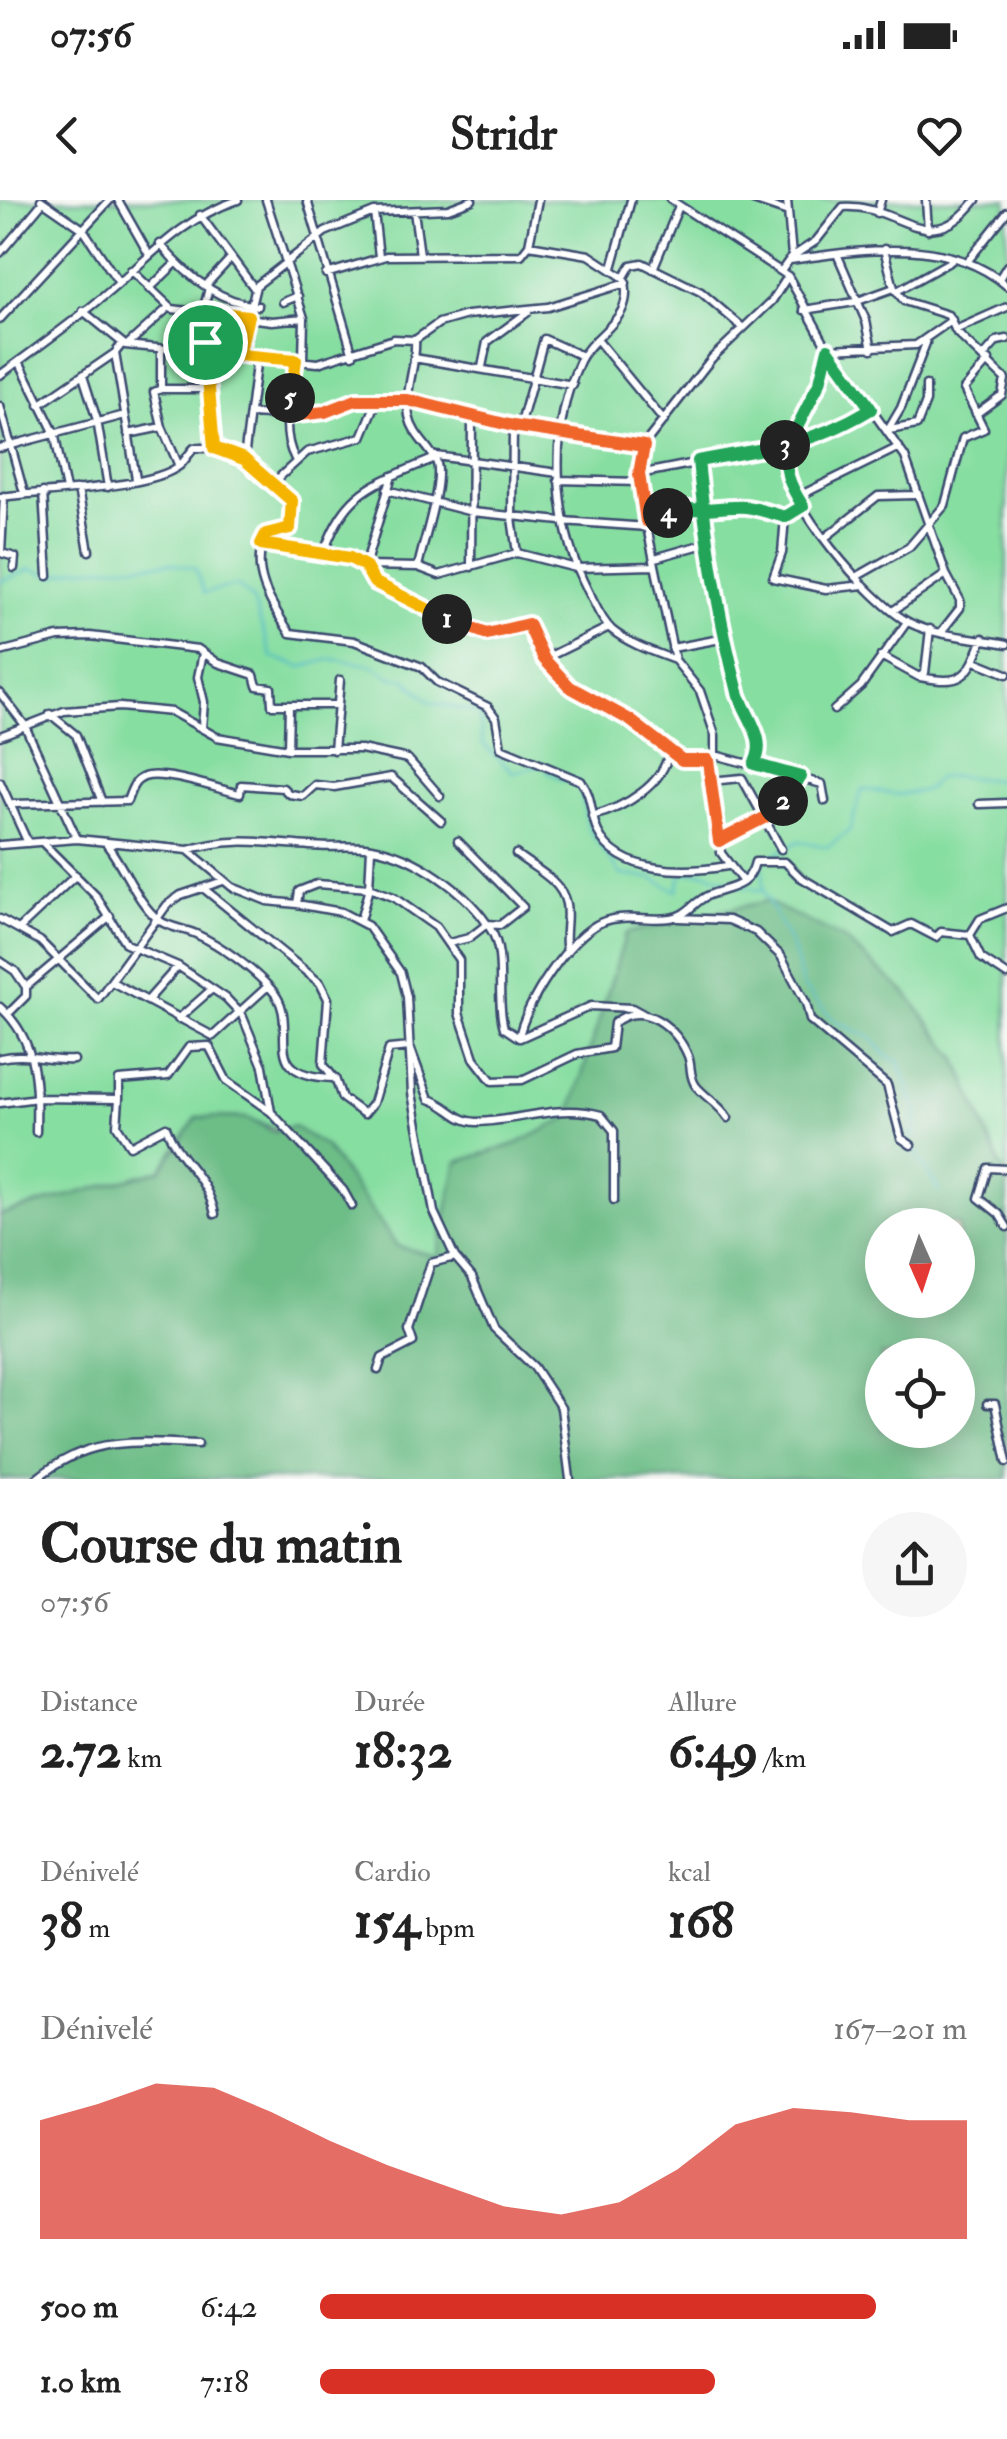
<!DOCTYPE html>
<html lang="fr">
<head>
<meta charset="utf-8">
<style>
  :root { --surface:#fff; --page:#f6f6f6; --text:#222; --muted:#767676; --accent:#d93025 }
  body { margin:0; font-family:"IM FELL Double Pica",serif; background:var(--page); color:var(--text); height:100vh; display:flex; flex-direction:column; font-size:38px; white-space:nowrap }
  * { box-sizing:border-box; margin:0 }
  p { font-size:32px; color:var(--muted) }
  .icon { flex:none; width:55px; height:55px; fill:none; stroke:currentColor; stroke-width:2; stroke-linecap:round; stroke-linejoin:round }
  .map { position:relative; height:1279px; overflow:hidden }
  .panel { display:flex; flex-direction:column; background:var(--surface); flex:1 }
  .panel>* { flex:none }
  .needle { width:65px; rotate:177deg }
  .buttons { position:absolute; left:865px; top:1008px; display:grid; gap:20px }
  .buttons a { display:grid; place-items:center; width:110px; height:110px; border-radius:50%; background:var(--surface); box-shadow:0 5px 25px #0003; font-size:50px }
  .pin { position:absolute; display:grid; place-items:center; width:85px; height:85px; color:#fff; margin:-42px; border:5px solid #fff; border-radius:50%; box-shadow:0 2px 10px #0007 }
  .km { position:absolute; width:50px; height:50px; margin:-25px; border-radius:50%; background:#222; color:#fff; font-size:28px; line-height:50px; text-align:center }
  .round { display:grid; place-items:center; flex:none; width:105px; height:105px; border-radius:52px; background:var(--page) }
  .summary { display:flex; align-items:center; justify-content:space-between; height:170px; padding:0 40px }
  h1 { font-size:55px; font-weight:700; line-height:75px }
  .stats { display:grid; grid-template-columns:repeat(3,1fr); gap:15px; height:170px; padding:10px 40px }
  .stats div { display:grid; align-content:center }
  .stats b { font-size:50px; font-weight:700 }
  .stats small { font-size:28px; font-weight:400 }
  .stats p { font-size:28px }
  .chart { height:280px; padding:20px 40px }
  .chart p { display:flex; justify-content:space-between }
  .chart svg { width:100%; height:180px; margin-top:10px; fill:var(--accent); opacity:.7 }
  ul { padding:0 40px; list-style:none; font-size:32px }
  li { display:grid; grid-template-columns:160px 120px 1fr; align-items:center; height:75px }
  li i { height:25px; border-radius:12px; background:var(--accent) }
  .status { display:flex; justify-content:space-between; align-items:center; height:70px; padding:0 50px; background:var(--surface); direction:ltr }
  .status svg { height:28px; fill:currentColor }
  header { display:flex; justify-content:space-between; align-items:center; height:130px; padding:0 40px; background:var(--surface); font-size:45px; font-weight:700 }
  .map>svg:first-child { display:block }
  .green { fill:#87dea1; stroke:#518680; stroke-width:2.5 }
  .forest { fill:#6dbd87; stroke:#447672; stroke-width:2.5; fill-rule:evenodd }
  .lines { fill:none; stroke-linecap:round; stroke-linejoin:round }
  .stream { stroke:#4bbac2; stroke-width:2.5 }
  .minor-casing { stroke:#3b4a6e; stroke-width:11 }
  .minor { stroke:#fff; stroke-width:6 }
  .split-1-casing { stroke:#fff; stroke-width:20 }
  .split-2-casing { stroke:#fff; stroke-width:20 }
  .split-3-casing { stroke:#fff; stroke-width:20 }
  .split-4-casing { stroke:#fff; stroke-width:20 }
  .split-5-casing { stroke:#fff; stroke-width:20 }
  .split-6-casing { stroke:#fff; stroke-width:20 }
  .split-1 { stroke:#f5b400; stroke-width:12 }
  .split-2 { stroke:#f0652b; stroke-width:12 }
  .split-3 { stroke:#22a559; stroke-width:12 }
  .split-4 { stroke:#22a559; stroke-width:12 }
  .split-5 { stroke:#f0652b; stroke-width:12 }
  .split-6 { stroke:#f5b400; stroke-width:12 }
</style>
</head>
<body>
<div class="status"><b>07:56</b><svg viewBox="0 0 49 12"><path d="M0 12V9h3v3zM5 12V6h3v6zM10 12V3h3v9zM15 12V0h3v12zM26 1h20v11H26zM47 4h2v5h-2z"/></svg></div>
<header><svg class="icon" aria-label="back" viewBox="0 0 24 24"><path d="M15 5l-7 7 7 7"/></svg>Stridr<svg class="icon" aria-label="heart" viewBox="0 0 24 24"><path d="M12 20l-8-8c-3-5 5-10 8-4 3-6 11-1 8 4z"/></svg></header>
<div class="map">
<svg width="1007" height="1279" viewBox="0 0 1007 1279">
  <rect width="100%" height="100%" fill="#f6f6f2"/>
  <filter id="ink" filterUnits="userSpaceOnUse"><feTurbulence type="fractalNoise" baseFrequency=".01" numOctaves="2"/><feDisplacementMap in="SourceGraphic" scale="20" xChannelSelector="R" yChannelSelector="G"/><feConvolveMatrix kernelMatrix="1 2 1 2 8 2 1 2 1" color-interpolation-filters="sRGB"/></filter>
  <filter id="wash" filterUnits="userSpaceOnUse"><feTurbulence type="fractalNoise" baseFrequency=".0048" numOctaves="4" result="noise"/><feDisplacementMap in="SourceGraphic" scale="40" xChannelSelector="R" yChannelSelector="G"/><feGaussianBlur stdDeviation="2.25" result="paint"/><feColorMatrix in="noise" values="0 0 0 0 0 0 0 0 0 0 0 0 0 0 0 0 0 1.4 0 .05"/><feComposite in="paint" operator="in"/></filter>
  <g filter="url(#wash)">
    <rect width="100%" height="100%" fill="#f3e3cb"/>
    <!-- green -->
    <path class="green" d="M0 0H1007V982L956 858 591 855 569 918 516 944 458 962 438 1057 397 1046 325 946 247 918 198 917 161 970 0 1015Z"/>
    <!-- forest -->
    <path class="forest" d="M766 701 844 739 906 793 956 858 1007 982V1279H0V1015L161 970 197 917 247 918 275 932 293 926 325 946 397 1046 437 1057 457 962 516 944 569 917 626 733ZM882 1025H958V1100H882ZM882 1155H958V1230H882Z"/>
    <g class="lines">
      <!-- stream -->
      <path class="stream" d="M0 382 31 369 54 376 76 369 169 363 195 368 204 393 237 385 253 400 272 457 302 467 331 459 371 465 394 479 404 478 430 502 479 513 483 544 513 572 539 566
        M546 570 562 580 579 582 588 628 621 675 652 678 677 691 682 673H707L733 683
        M767 659 799 641 828 647 850 630 862 589 899 595 927 590 937 578 953 576 1007 581
        M763 665V691L792 747 803 787 836 822 870 837 887 856 899 862 917 913 911 945 939 991
        M741 686 763 691"/>
    </g>
  </g>
  <g filter="url(#ink)">
    <g class="lines">
      <!-- minor casing -->
      <g class="minor-casing">
        <path id="minor" d="M41 0 83 29 119 83
          M118 0 148 53
          M266 0 304 118 303 160
          M307 0 353 155
          M671 0 788 76 828 149C822 189 791 219 786 255 779 298 872 404 910 423 938 437 976 437 1007 444
          M753 0 788 12
          M926 0 928 30
          M414 11 420 55
          M374 12 379 57
          M877 13 881 0
          M200 15 254 88
          M160 44C185 74 218 102 258 106
          M529 45 538 0
          M884 49 894 88 904 101 948 115 957 133 1005 179 1002 195 976 214
          M0 53 42 3
          M793 56 816 41 843 7C900 3 928 62 976 0
          M838 56 866 121 872 149
          M790 60C861 50 948 35 1007 86
          M967 62 1007 12
          M612 68 631 0
          M653 69 679 6
          M131 70 172 109 272 121 304 118
          M782 70 792 56 787 0
          M326 74 386 56 521 55 529 45 589 55 624 78C636 121 594 131 580 161 547 232 554 325 588 391 595 404 601 420 612 430 629 444 654 452 675 460
          M624 77 631 65 642 63 701 92 742 127
          M999 79 1007 66
          M206 85 230 59
          M209 88 203 111V152L214 248
          M149 89 176 63
          M897 91 951 61
          M283 102 298 96
          M804 110 855 102 894 88
          M83 111 125 145 318 163 394 139 415 140 439 123 467 115 548 107 626 83
          M0 119 110 0
          M955 130 1007 107
          M415 140C417 166 404 188 409 216 413 236 429 246 436 261 445 279 422 345 418 367
          M599 142 664 221
          M122 144 115 153 136 279
          M127 145 169 107
          M829 149 916 145 952 120
          M161 150V189L154 192 162 227 179 266
          M829 150 905 257 946 374 960 400V408L942 431
          M239 155 256 86 325 32 374 12 448 9 472 0
          M984 156 997 141 1007 139
          M414 158 573 185
          M19 161 54 232 66 290
          M482 167 487 142 528 112
          M0 175C39 146 81 117 118 84 157 49 187 17 238 0
          M83 176 97 220 108 287
          M161 189H206
          M39 205 115 153
          M0 206 24 293
          M250 214 288 216 325 212 356 200H408L513 226 643 246
          M513 226 512 318 517 353
          M520 227 544 139 582 156
          M888 230 901 208 926 143
          M889 230 917 225 926 202V185
          M128 234 162 227
          M0 248 125 215
          M436 256 558 273
          M244 259 257 157
          M295 259C279 230 291 191 296 160
          M698 261C706 339 717 417 738 491 745 516 769 539 754 564
          M639 274 788 245 871 209
          M392 276 365 366C373 387 467 434 491 434 505 434 516 425 529 425L544 459 562 480 629 520 682 559 699 561 715 555 822 584 825 601
          M558 280 639 282
          M272 284 307 252 362 237 377 201
          M78 289 89 351
          M387 290 472 312 561 321
          M43 292 48 376
          M4 296 1 353 15 357 14 368
          M0 297C41 291 150 289 179 266 185 261 189 253 194 248H214L244 259 292 301 291 329 266 334C249 370 269 401 290 433L354 441 422 467 437 482 488 507 496 518 501 548 581 581C593 596 590 615 598 632 619 675 688 673 727 666
          M797 297 899 247
          M785 317 782 353 773 378 826 389 864 385
          M563 321 647 327
          M646 321 683 305 703 310 737 303 785 317 803 306
          M826 337 878 296 916 295
          M261 344 350 358 365 366 418 367 439 375 517 353 576 368 654 366
          M323 356C344 289 375 284 435 258
          M655 358 711 342
          M471 367 472 218
          M856 377 909 347 945 305 963 238 984 229 964 189 989 160
          M894 410 946 374
          M672 448 726 438
          M0 452 58 437 90 436 198 449 218 463 254 475 257 486 271 488 272 505H335
          M881 456 919 477 925 473 930 429
          M544 459 609 427
          M975 461 1007 474
          M920 477C962 485 968 479 983 438
          M0 493 24 524 77 639
          M834 510 861 486 907 422
          M50 514 76 535 102 602
          M202 528 204 502 198 477 203 453
          M0 536 64 511 120 507 172 512 217 537 288 549H361L408 559 440 596
          M288 549 289 506
          M334 550 340 480
          M715 555V535L700 491 675 460 647 327 640 266 643 246 712 158 772 101 788 76
          M708 560 721 653 743 682
          M710 581 742 578 781 649
          M0 582 28 643
          M14 604 127 601C131 591 133 581 144 577 163 570 218 589 240 594L241 585 283 588 289 594 303 596 315 585 334 587 391 577 441 621
          M979 604 1007 603
          M592 616C624 608 664 585 669 551
          M719 641 767 616 801 577
          M44 644 96 696 126 744 178 766 226 798 242 815 263 866 271 912 343 990 352 1006
          M113 644 107 645C125 668 137 703 160 721 171 728 185 729 196 734 222 746 252 768 271 789 305 825 251 876 335 878L342 898 364 914 373 903 389 849 410 847 429 899C448 904 457 922 477 922 519 921 559 903 601 915L614 931V1000
          M0 645 77 639 188 650 232 687 267 701 297 704 299 691 317 684 369 688 393 697 436 727 459 760V813L474 858 492 881 522 880 577 854 611 848 614 823C643 799 677 828 688 856 692 866 689 877 696 886 706 898 718 903 728 918
          M188 650C231 636 266 643 310 646 331 648 352 645 372 648 415 655 469 693 491 730 507 756 495 798 504 828L519 838C524 805 570 735 602 722 625 713 646 721 670 718 688 716 694 701 709 695 730 687 749 688 755 662H785L800 677 893 732 911 724 936 737 941 732 970 735 981 758 1007 775
          M516 654C533 668 561 679 566 704 569 720 563 736 567 752
          M203 688 320 783 328 799 323 864 334 878
          M297 704 341 712 368 726 401 773 407 797 412 893 434 1012 455 1057 472 1077 494 1129 534 1167 561 1208 570 1279
          M678 718 729 720 756 732 781 756 806 803 810 820 887 885 901 938 911 945
          M0 719 40 741 98 799 167 705 181 695 223 681
          M360 721 369 688 371 648
          M21 727 76 675
          M970 735 980 719 1007 708
          M449 743 469 738 487 724 500 725 523 707 458 641
          M0 761 15 771 26 787 110 716
          M112 782 213 836 268 786
          M148 800 178 766
          M0 807C38 841 37 886 36 932
          M8 814 26 796V787
          M178 819 212 789
          M520 838 591 806 632 808 643 814
          M0 858C27 852 47 862 74 860
          M119 899V880L168 876 189 847 209 846 227 881 271 912
          M0 903 37 898 119 899 117 926 130 946 166 927C179 963 206 973 215 1014
          M1007 969 988 968 979 998 999 1014 1007 1027
          M378 1170 382 1158 413 1142 409 1130 431 1063 455 1057
          M987 1204H995L1007 1262
          M36 1279C91 1235 131 1242 198 1244"/>
      </g>
      <!-- minor -->
      <use href="#minor" class="minor"/>
    </g>
  </g>
  <g class="lines" filter="url(#ink)">
    <!-- split-1 casing -->
    <g class="split-1-casing">
      <path id="split-1" d="M205 142 214 248 244 259 292 301 290 328 266 334 261 344 350 358 365 366 374 382 447 419"/>
    </g>
    <!-- split-2 casing -->
    <g class="split-2-casing">
      <path id="split-2" d="M447 419 487 434 528 424 544 459 570 487 630 520 682 560H708L719 641 764 618 783 601"/>
    </g>
    <!-- split-3 casing -->
    <g class="split-3-casing">
      <path id="split-3" d="M783 601 801 577 754 564C769 539 745 516 738 492 718 416 706 339 698 261L785 245"/>
    </g>
    <!-- split-4 casing -->
    <g class="split-4-casing">
      <path id="split-4" d="M668 313C684 305 690 311 707 309 748 305 745 305 785 317L803 306C790 286 782 268 788 245L820 182 828 149 871 209C846 224 814 238 785 245"/>
    </g>
    <!-- split-5 casing -->
    <g class="split-5-casing">
      <path id="split-5" d="M290 198 288 216 325 212 356 200H408L513 226 644 246 639 274 646 321 668 313"/>
    </g>
    <!-- split-6 casing -->
    <g class="split-6-casing">
      <path id="split-6" d="M205 142 203 111 248 116 239 155 296 160 290 198"/>
    </g>
    <!-- split-1 -->
    <use href="#split-1" class="split-1"/>
    <!-- split-2 -->
    <use href="#split-2" class="split-2"/>
    <!-- split-3 -->
    <use href="#split-3" class="split-3"/>
    <!-- split-4 -->
    <use href="#split-4" class="split-4"/>
    <!-- split-5 -->
    <use href="#split-5" class="split-5"/>
    <!-- split-6 -->
    <use href="#split-6" class="split-6"/>
  </g>
</svg>
<div class="buttons">
<a><svg class="needle" viewBox="-14 -14 28 28"><path d="M0-13l5 13h-10z" fill="#e53935"/><path d="M0 13l5-13h-10z" fill="#767676"/></svg></a>
<a><svg class="icon" aria-label="locate" viewBox="0 0 24 24"><circle cx="12" cy="12" r="6"/><path d="M12 2v4M12 18v4M2 12h4M18 12h4"/></svg></a>
</div>
<div class="pin" style="left:205px;top:142px;background:#1e9e55"><svg class="icon" aria-label="arrive" viewBox="0 0 24 24"><path d="M6 21V4h12l-3 4 3 4H6"/></svg></div>
<b class="km" style="left:447px;top:419px">1</b>
<b class="km" style="left:783px;top:601px">2</b>
<b class="km" style="left:785px;top:245px">3</b>
<b class="km" style="left:668px;top:313px">4</b>
<b class="km" style="left:290px;top:198px">5</b>
</div>
<section class="panel">
<div class="summary"><div><h1>Course du matin</h1><p>07:56</p></div><a class="round"><svg class="icon" aria-label="share" viewBox="0 0 24 24"><path d="M12 15V3M7 8l5-5 5 5M5 13v7h14v-7"/></svg></a></div>
<div class="stats">
<div><p>Distance</p><b>2.72<small> km</small></b></div>
<div><p>Durée</p><b>18:32</b></div>
<div><p>Allure</p><b>6:49<small> /km</small></b></div>
</div>
<div class="stats">
<div><p>Dénivelé</p><b>38<small> m</small></b></div>
<div><p>Cardio</p><b>154<small> bpm</small></b></div>
<div><p>kcal</p><b>168</b></div>
</div>
<div class="chart"><p><span>Dénivelé</span>167–201 m</p>
<svg viewBox="0 0 160 44" preserveAspectRatio="none"><path d="M0 44V15L10 11L20 6L30 7L40 13L50 20L60 26L70 31L80 36L90 38L100 35L110 27L120 16L130 12L140 13L150 15L160 15V44z"/></svg>
</div>
<ul>
<li><b>500 m</b>6:42<i style="width:86%"></i></li>
<li><b>1.0 km</b>7:18<i style="width:61%"></i></li>
</ul>
</section>
</body>
</html>
